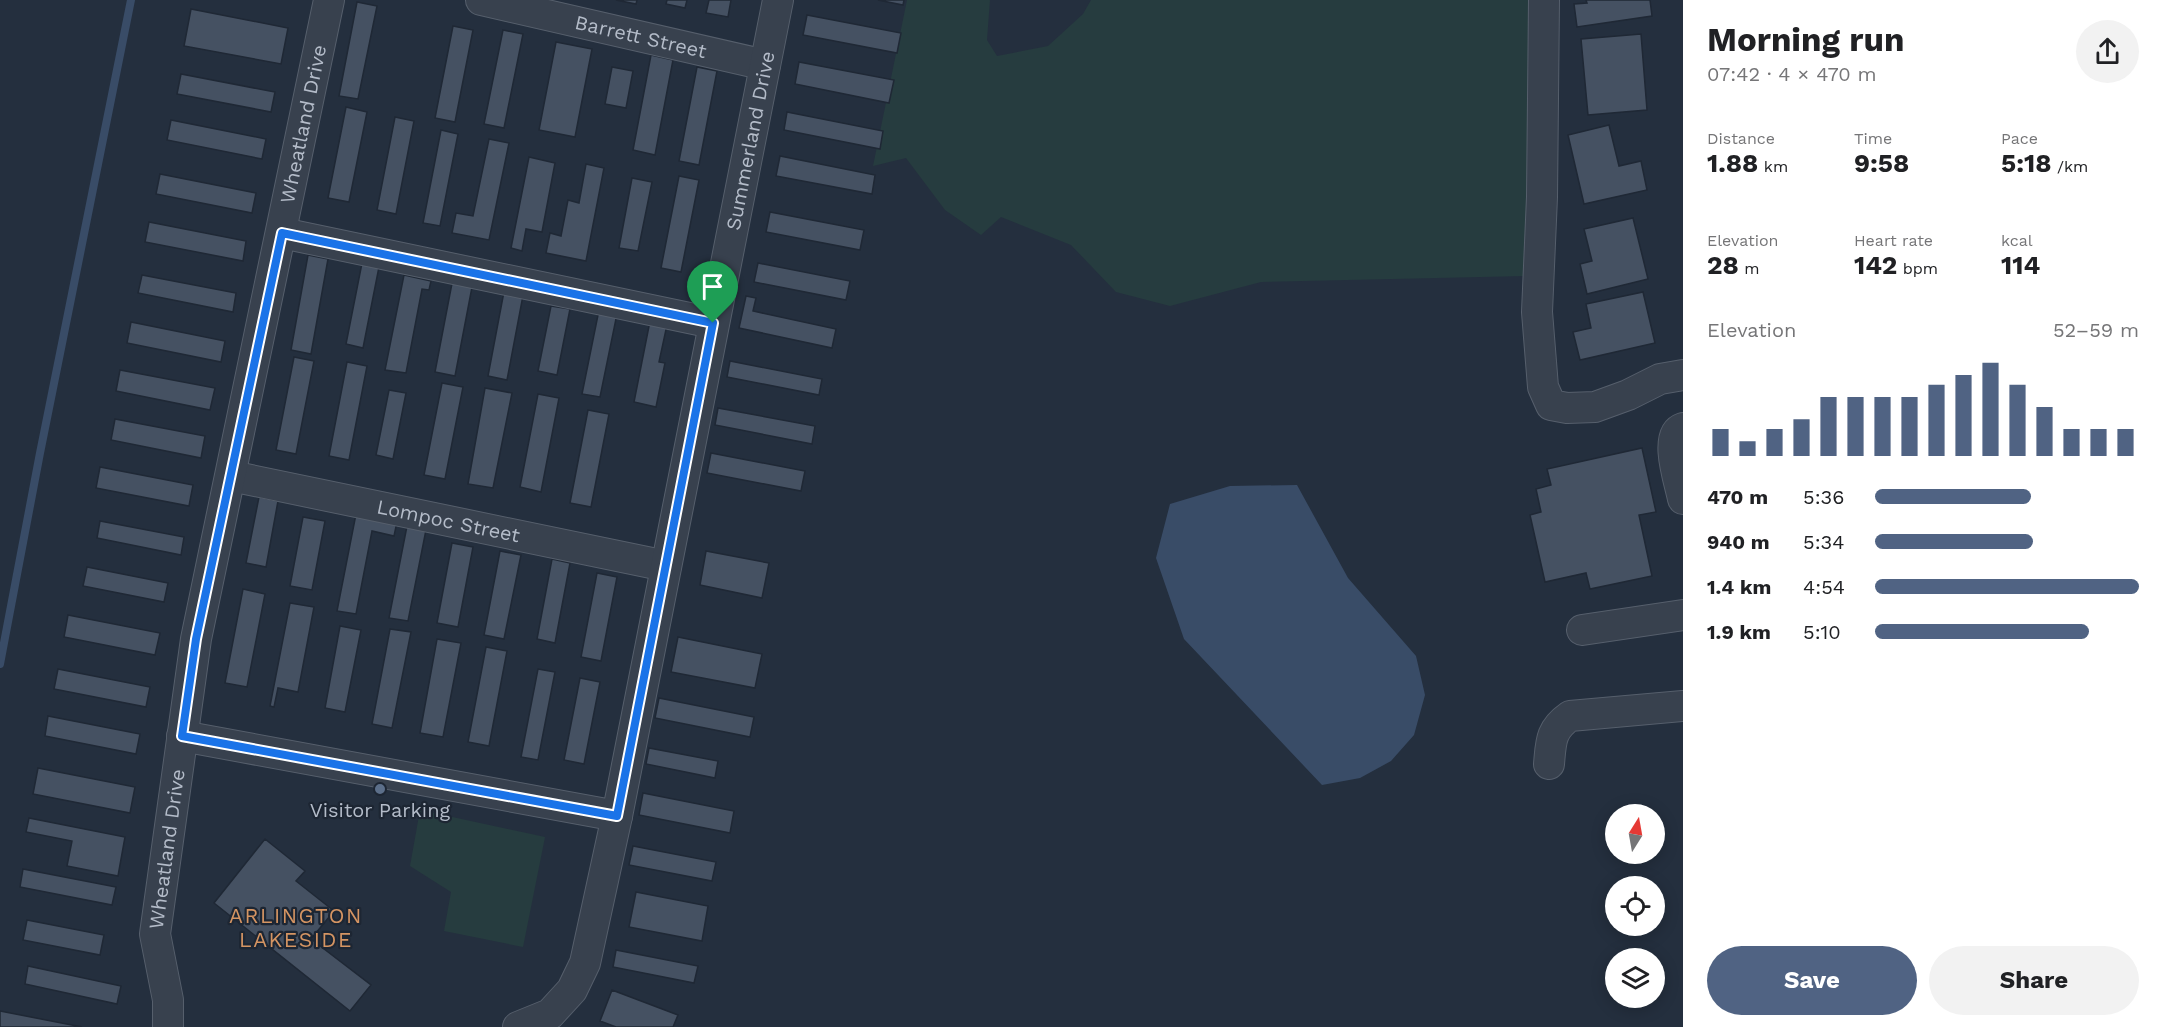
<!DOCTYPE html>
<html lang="en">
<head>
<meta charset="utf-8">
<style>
  :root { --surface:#fff; --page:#f2f2f2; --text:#202124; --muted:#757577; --accent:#506383 }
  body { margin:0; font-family:"Work Sans",sans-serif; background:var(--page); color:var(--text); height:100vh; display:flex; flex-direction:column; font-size:22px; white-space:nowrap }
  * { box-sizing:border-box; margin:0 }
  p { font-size:20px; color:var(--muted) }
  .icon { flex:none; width:33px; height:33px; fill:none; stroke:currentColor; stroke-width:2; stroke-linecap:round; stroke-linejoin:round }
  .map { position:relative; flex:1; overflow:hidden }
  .panel { display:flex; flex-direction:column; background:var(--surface); width:480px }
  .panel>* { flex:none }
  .needle { width:39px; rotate:11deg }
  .controls { position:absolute; left:1605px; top:804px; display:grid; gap:12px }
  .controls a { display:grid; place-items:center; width:60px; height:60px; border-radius:50%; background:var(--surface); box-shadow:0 3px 15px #0003; font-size:30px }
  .pin { position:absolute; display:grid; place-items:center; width:51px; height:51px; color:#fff; margin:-62px -26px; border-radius:50% 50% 50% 0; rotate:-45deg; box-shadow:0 0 6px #0007 }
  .pin .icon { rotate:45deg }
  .round { display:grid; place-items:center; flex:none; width:63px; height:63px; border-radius:32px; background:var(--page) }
  .overview { display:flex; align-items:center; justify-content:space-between; height:102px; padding:0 24px }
  h1 { font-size:33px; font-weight:700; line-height:45px }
  .stats { display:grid; grid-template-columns:repeat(3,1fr); gap:9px; height:102px; padding:6px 24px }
  .stats div { display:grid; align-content:center }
  .stats b { font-size:26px; font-weight:700 }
  .stats small { font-size:16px; font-weight:400 }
  .stats p { font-size:16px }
  .chart { height:168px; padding:12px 24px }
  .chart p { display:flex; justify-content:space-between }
  .chart svg { width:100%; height:108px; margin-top:6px; stroke:var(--accent); stroke-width:6 }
  .cta { display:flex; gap:12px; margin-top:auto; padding:12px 24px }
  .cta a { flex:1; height:69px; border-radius:36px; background:var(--accent); color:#fff; font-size:24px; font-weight:700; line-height:69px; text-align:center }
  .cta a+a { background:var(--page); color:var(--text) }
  ul { padding:0 24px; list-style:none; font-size:20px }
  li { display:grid; grid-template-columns:96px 72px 1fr; align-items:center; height:45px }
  li i { height:15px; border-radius:8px; background:var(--accent) }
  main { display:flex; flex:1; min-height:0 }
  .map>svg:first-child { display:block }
  .green { fill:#263c3f }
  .water { fill:#394c67 }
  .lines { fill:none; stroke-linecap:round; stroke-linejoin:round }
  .stream { stroke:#394c67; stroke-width:8 }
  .building { fill:#455162; stroke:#1f2835; stroke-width:1.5 }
  .minor-casing { stroke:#565f6c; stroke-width:32 }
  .minor { stroke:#38414e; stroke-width:30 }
  .route-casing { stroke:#fff; stroke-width:12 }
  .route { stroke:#1a73e8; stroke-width:8 }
  .service-dot { fill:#5c6f8a; stroke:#1d2633; stroke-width:2 }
  .labels { text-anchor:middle; stroke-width:4.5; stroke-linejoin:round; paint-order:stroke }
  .street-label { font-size:20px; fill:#b4bcc9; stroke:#1d2633 }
  .poi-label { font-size:20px; fill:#b4bcc9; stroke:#1d2633 }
  .neighbourhood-label { font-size:21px; letter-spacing:1.5px; fill:#d59563; stroke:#1d2633 }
</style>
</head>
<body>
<main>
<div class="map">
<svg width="1683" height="1027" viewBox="0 0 1683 1027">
  <rect width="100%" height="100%" fill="#242f3e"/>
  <!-- green -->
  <path class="green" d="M907 0H990L987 40 997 56 1048 46 1083 14 1091 0H1529L1527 276 1261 282 1170 306 1116 292 1071 245 1001 217 981 235 945 210 906 158 873 166Z
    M420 810 545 837 523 947 444 931 451 892 410 866Z"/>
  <!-- water -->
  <path class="water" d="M1297 485 1348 578 1416 656 1425 695 1414 735 1391 761 1360 778 1322 785 1184 639 1156 558 1170 504 1230 486Z"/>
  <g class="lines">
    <!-- stream -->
    <path class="stream" d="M0 664 40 453 131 0"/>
  </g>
  <!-- building -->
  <path class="building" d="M616 0H637L636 4Z
    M667 0H687L685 8 666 4Z
    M709 0H731L728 17 706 13Z
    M878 0H904L903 5Z
    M1586 0H1650L1652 16 1577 27 1574 4 1587 3Z
    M357 2 377 6 358 99 339 96Z
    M191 9 288 28 281 64 184 46Z
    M807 15 901 33 897 53 803 35Z
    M453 26 473 30 455 122 435 118Z
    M503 30 523 34 504 128 484 124Z
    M1641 34 1647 110 1588 115 1581 39Z
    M556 42 592 49 575 137 539 130Z
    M651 55 673 60 655 155 633 150Z
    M799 62 894 80 889 103 795 84Z
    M612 67 633 71 626 108 605 104Z
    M697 67 717 71 699 165 679 161Z
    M181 74 275 92 271 112 177 94Z
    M346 107 367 112 349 202 328 198Z
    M787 112 883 131 880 149 784 130Z
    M395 117 414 121 396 214 377 210Z
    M171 120 266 139 262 159 167 140Z
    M1609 125 1619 166 1641 161 1647 190 1584 204 1568 135Z
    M441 130 458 134 440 226 423 223Z
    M489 139 509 143 489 240 452 233 456 213 473 216Z
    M780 156 875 175 872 194 776 176Z
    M529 157 555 163 542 232 526 229 522 251 511 248Z
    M586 164 604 168 586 261 546 253 550 233 561 236 568 200 579 203Z
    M160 174 256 193 252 213 156 194Z
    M679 176 699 180 681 272 661 268Z
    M632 178 652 182 638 251 619 248Z
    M770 212 864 230 860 250 766 232Z
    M1633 218 1648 279 1587 294 1580 264 1592 261 1584 229Z
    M149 222 246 241 243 261 145 242Z
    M308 255 328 259 311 354 291 350Z
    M362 263 379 267 363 348 346 344Z
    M758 263 850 281 846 300 754 282Z
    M142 275 236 293 233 312 138 293Z
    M404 275 431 281 429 290 422 289 406 373 385 370Z
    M453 278 473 282 455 376 435 372Z
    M506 281 525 285 507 380 488 376Z
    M1643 292 1655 343 1580 360 1573 332 1591 328 1586 304Z
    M746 296 756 298 753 311 836 329 832 348 739 328Z
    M551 306 570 309 557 375 538 371Z
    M599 310 617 314 600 397 582 394Z
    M650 321 667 325 659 362 665 363 656 407 634 402Z
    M131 322 225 341 221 362 127 343Z
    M294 357 314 361 296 454 276 450Z
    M730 361 822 379 819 395 727 377Z
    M347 362 367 366 349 460 329 456Z
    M120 370 215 388 210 410 116 391Z
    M442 383 463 387 445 479 424 475Z
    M485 388 512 393 493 488 468 484Z
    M389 390 406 393 393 459 376 455Z
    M538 394 559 398 541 492 520 487Z
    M718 408 815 426 812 444 715 425Z
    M588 410 609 414 591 507 570 503Z
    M115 419 205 436 201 458 111 440Z
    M1642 448 1656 512 1639 515 1652 576 1590 589 1586 573 1545 582 1530 515 1541 512 1536 489 1551 485 1547 469Z
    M711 453 805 471 801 491 707 473Z
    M100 467 193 485 189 506 96 488Z
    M259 497 278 501 266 567 246 563Z
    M356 514 397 522 394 536 372 531 356 614 337 611Z
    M303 517 325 521 312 590 290 586Z
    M100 521 184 537 181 555 97 538Z
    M407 526 426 530 408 621 389 618Z
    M452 543 473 547 458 627 437 623Z
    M500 551 521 555 504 639 484 635Z
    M706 551 769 563 762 598 700 585Z
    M552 559 570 563 555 643 537 639Z
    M87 567 168 583 164 602 83 586Z
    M597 573 617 577 601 661 581 657Z
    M243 589 265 594 247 687 225 683Z
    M290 603 314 607 298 692 278 688 274 707 270 706Z
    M68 615 160 633 155 655 64 637Z
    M340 626 361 630 345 712 325 708Z
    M390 629 411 632 392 728 372 724Z
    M678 637 762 654 755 688 671 672Z
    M437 639 461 643 443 737 420 733Z
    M486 647 507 651 489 746 468 742Z
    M58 669 150 687 146 707 54 689Z
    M538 669 555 672 538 760 521 757Z
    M580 678 600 682 584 764 564 760Z
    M659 698 754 717 750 737 655 718Z
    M48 716 140 734 136 754 45 736Z
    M649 748 718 761 715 778 646 764Z
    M38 768 135 787 130 813 33 794Z
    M643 793 734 811 730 833 639 815Z
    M29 818 125 837 118 876 67 866 72 841 26 832Z
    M265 839 305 871 296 881 334 911 311 939 371 985 350 1011 214 903Z
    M633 846 716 862 712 881 629 865Z
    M23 869 116 887 112 905 20 887Z
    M636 892 708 906 702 941 629 927Z
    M27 920 104 935 100 955 23 940Z
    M616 950 698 966 694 983 613 967Z
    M28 966 121 986 117 1004 25 984Z
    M612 990 678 1015 673 1027H616L600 1021Z
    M0 1011 82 1027H0Z"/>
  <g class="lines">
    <!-- minor casing -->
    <g class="minor-casing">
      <g id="minor">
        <path id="s1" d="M481 0 765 65"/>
        <path d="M1544 0 1542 197 1537 312 1543 387 1551 405 1567 408 1595 407 1628 395 1660 379 1683 375"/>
        <path d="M282 233 713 323"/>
        <path d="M1683 428C1663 435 1680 483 1683 499"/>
        <path id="s2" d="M231 476 666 566"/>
        <path d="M1582 630 1683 615"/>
        <path d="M182 736 617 816"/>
        <path d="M1549 764C1551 742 1550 730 1570 716L1683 706"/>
        <path id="s3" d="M168 1027V1000L155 934 196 639 329 0"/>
        <path id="s4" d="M518 1027 550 1014 572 990 585 963 617 816 778 0"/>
      </g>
    </g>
    <!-- minor -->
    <use href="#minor" class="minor"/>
  </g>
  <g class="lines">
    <!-- route casing -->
    <g class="route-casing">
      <path id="route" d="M282 233 713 323 617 816 182 736 196 639Z"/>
    </g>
    <!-- route -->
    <use href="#route" class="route"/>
  </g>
  <!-- markers -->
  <circle class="service-dot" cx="380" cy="789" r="6"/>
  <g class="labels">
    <!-- street labels -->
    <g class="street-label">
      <text dy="7" stroke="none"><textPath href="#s1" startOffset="164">Barrett Street</textPath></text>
      <text dy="7" stroke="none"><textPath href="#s3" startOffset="918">Wheatland Drive</textPath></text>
      <text dy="7" stroke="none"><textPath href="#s4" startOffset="936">Summerland Drive</textPath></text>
      <text dy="7" stroke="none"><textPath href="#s2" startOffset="222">Lompoc Street</textPath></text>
      <text dy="7" stroke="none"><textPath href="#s3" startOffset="180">Wheatland Drive</textPath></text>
    </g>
    <!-- poi labels -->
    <g class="poi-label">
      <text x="380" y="817">Visitor Parking</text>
    </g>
    <!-- neighbourhood labels -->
    <g class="neighbourhood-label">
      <text x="296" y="923">ARLINGTON<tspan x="296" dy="24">LAKESIDE</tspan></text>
    </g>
  </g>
</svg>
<div class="controls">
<a><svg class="needle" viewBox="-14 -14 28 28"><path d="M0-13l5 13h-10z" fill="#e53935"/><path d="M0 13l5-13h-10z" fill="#757577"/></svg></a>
<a><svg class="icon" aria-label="locate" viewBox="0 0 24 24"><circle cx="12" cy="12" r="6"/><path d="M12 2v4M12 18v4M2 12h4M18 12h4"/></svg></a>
<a><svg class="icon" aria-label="layers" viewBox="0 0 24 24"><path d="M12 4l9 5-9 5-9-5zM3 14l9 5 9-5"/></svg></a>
</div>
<div class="pin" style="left:713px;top:323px;background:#1e9e55"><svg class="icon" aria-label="arrive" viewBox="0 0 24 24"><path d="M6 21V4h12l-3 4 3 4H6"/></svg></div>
</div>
<section class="panel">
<div class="overview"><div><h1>Morning run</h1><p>07:42 · 4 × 470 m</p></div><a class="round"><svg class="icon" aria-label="share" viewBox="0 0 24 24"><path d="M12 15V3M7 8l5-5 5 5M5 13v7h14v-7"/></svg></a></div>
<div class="stats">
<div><p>Distance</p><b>1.88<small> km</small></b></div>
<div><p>Time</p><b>9:58</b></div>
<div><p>Pace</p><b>5:18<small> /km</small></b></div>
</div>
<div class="stats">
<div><p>Elevation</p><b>28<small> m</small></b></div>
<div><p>Heart rate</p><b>142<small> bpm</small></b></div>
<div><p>kcal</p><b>114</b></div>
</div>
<div class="chart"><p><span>Elevation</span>52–59 m</p>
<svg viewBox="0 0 160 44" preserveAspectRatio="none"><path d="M5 44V33M15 44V38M25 44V33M35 44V29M45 44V20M55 44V20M65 44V20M75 44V20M85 44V15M95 44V11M105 44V6M115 44V15M125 44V24M135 44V33M145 44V33M155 44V33"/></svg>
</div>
<ul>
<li><b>470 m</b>5:36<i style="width:59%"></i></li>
<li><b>940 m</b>5:34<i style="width:60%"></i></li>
<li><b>1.4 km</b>4:54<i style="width:100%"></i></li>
<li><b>1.9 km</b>5:10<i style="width:81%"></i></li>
</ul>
<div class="cta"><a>Save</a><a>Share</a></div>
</section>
</main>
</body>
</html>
